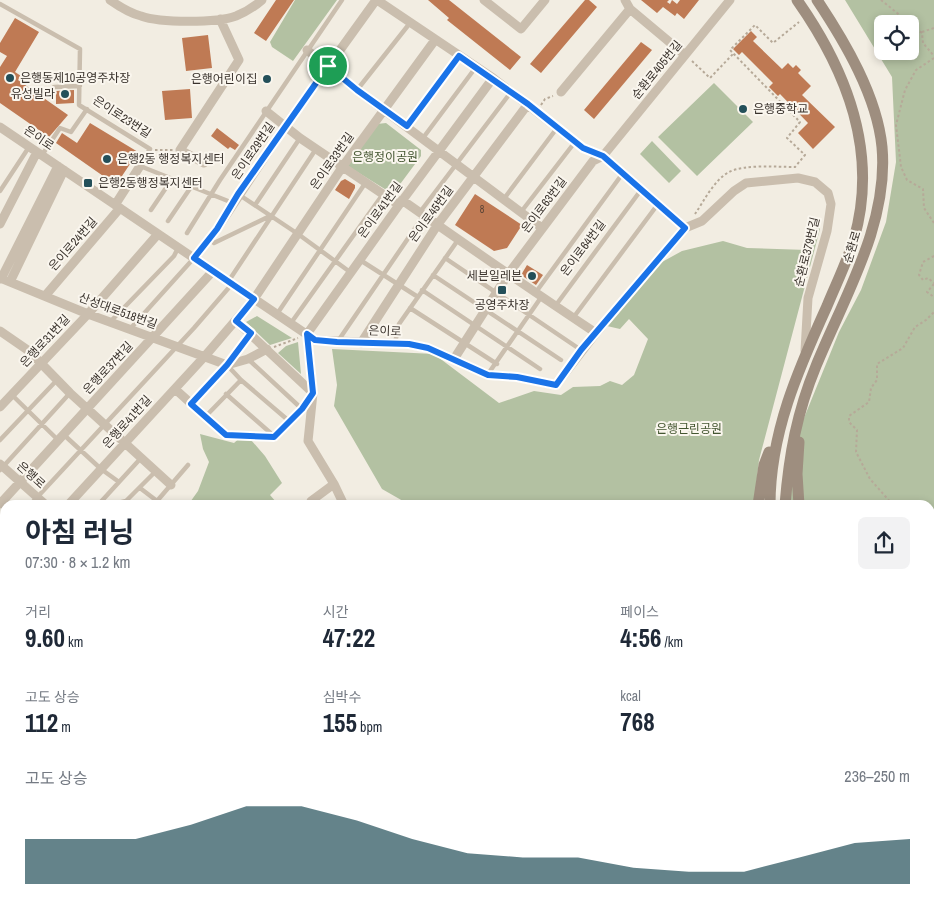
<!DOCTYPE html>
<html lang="ko">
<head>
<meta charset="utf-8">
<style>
  :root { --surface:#fff; --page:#f2f2f3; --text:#1f2937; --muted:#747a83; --accent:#234f59 }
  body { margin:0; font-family:"Archivo Narrow","Noto Sans KR",sans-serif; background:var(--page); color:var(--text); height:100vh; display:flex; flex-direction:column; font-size:19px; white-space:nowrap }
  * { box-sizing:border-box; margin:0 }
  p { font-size:16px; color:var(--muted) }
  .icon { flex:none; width:28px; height:28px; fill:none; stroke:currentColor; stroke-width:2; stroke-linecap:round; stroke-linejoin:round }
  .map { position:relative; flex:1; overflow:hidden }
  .side { position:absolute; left:0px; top:500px; width:935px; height:405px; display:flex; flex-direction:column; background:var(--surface); border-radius:15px 15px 0 0; box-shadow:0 2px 8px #0003 }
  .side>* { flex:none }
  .controls { position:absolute; left:874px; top:15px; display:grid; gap:10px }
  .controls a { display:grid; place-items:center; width:45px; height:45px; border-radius:8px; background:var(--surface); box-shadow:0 2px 8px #0003; font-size:25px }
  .pin { position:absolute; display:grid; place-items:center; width:42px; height:42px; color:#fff; margin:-21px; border:2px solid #fff; border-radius:50%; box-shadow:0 1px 5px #0007 }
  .round { display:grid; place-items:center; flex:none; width:52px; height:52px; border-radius:8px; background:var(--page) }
  .head { display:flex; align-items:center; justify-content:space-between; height:85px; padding:0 25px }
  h1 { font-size:28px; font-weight:700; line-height:38px }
  .figures { display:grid; grid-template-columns:repeat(3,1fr); gap:8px; height:85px; padding:5px 25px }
  .figures div { display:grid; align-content:center }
  .figures b { font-size:25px; font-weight:700 }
  .figures small { font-size:14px; font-weight:400 }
  .figures p { font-size:14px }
  .chart { height:140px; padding:10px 25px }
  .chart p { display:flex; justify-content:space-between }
  .chart svg { width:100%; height:90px; margin-top:5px; fill:var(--accent); opacity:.7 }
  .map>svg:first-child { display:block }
  .green { fill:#b3c1a2; fill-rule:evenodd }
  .building { fill:#bf7a54 }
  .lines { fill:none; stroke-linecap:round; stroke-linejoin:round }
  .path { stroke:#b6a998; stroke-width:2; stroke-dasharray:2.5 2.5; stroke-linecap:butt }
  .lane { stroke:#cabeae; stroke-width:4.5 }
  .street { stroke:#cabeae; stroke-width:9 }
  .secondary { stroke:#9e8e7f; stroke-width:11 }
  .route-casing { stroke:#fff; stroke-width:10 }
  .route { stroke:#1a73e8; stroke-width:6 }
  .poi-dot { fill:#234f59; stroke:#faf6ee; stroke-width:2 }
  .labels { text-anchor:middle; stroke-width:4; stroke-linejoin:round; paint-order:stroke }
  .number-label { font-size:10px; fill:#5a4436 }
  .street-label { font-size:12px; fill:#39322c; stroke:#faf6ee }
  .poi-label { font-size:12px; fill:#39322c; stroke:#faf6ee; text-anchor:start }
  .park-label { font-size:12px; fill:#445631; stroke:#faf6ee }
</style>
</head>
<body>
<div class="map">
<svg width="934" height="905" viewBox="0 0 934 905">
  <rect width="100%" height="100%" fill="#f2ede2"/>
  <!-- green -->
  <path class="green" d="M295 0H337L293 61 272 47 270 42Z
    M845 0H934V803L930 798V505H785L784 467 839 332 861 290 886 222 896 162 892 77ZM882 24H910V51H882Z
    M714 83 753 122 697 176 658 137Z
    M386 123 421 150V156L395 191H388L346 165 377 124Z
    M652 141 681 171 669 183 640 154Z
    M814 217 820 229 759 460 754 505H410L382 489 334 406 337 385 332 349 434 354 499 403 534 391 561 395 573 387 600 386 610 381 622 385 634 375 648 339 629 319 620 329 607 326 651 272 662 262 682 251 723 241 747 248 807 250 812 240Z
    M257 316 292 338 270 345 246 322Z
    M298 342 301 374 278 353 286 346Z
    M245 433 265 456 282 483 270 495 276 502 296 505H188L198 491 209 462 203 449 200 434 234 443Z
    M0 623H5V900H44L37 905H0Z
    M930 877 934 884V905H654L659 900H930Z"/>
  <!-- building -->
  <path class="building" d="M276 0H294L266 41 254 33Z
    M428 0H449L521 57 510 70 447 20 449 18Z
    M585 0H589L597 7 541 73 530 64Z
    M641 0H669L667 2 670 4 672 0 677 4 680 0H699L684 19 677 13 675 16 663 7 657 13Z
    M15 18 39 32 15 72 21 76 18 80 68 115 49 137 0 103V67L7 56 0 52V43Z
    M751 31 757 37 753 41 782 69 788 63 793 68 796 65 801 70 798 73 811 86 802 95 835 127 813 149 798 133 808 123 780 94 778 96 769 87 773 83 742 52 739 55 733 49Z
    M208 35 212 68 186 71 182 38Z
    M641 42 652 50 594 119 584 110Z
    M190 89 192 118 165 120 162 91Z
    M74 90V103L56 104V91Z
    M90 123 138 152 116 185 56 143 62 133 77 143Z
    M217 128 239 145 235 150 230 147 228 149 211 136Z
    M345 179 355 185V188L349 199 335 190 341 181Z
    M475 194 522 225 507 248 494 251 455 225Z
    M527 265 543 275 536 285 521 275Z"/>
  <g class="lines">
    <!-- path -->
    <path class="path" d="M881 0 922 33 923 43 934 56
      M922 32 934 28
      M934 58 916 70 905 90 896 125 901 167 907 180 923 189 924 208 934 223
      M692 61 710 78 733 54
      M541 105 545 99 553 96
      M155 150H173
      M695 214C704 201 714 180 729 172 744 164 777 167 795 167L805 155 787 138 800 122 730 50 755 25 773 43 799 22
      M934 256 923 262 919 275 923 280 928 278 934 283
      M934 284 927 292 934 297
      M274 347 298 338
      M893 505 870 479 856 452 857 430 849 422V416L869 402 871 388 877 380V364L903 348 915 327 926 320 934 312
      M930 527 934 531
      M0 845H5
      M930 857 934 855
      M0 870 5 872
      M0 893 5 894
      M18 905 19 900
      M721 905 728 900"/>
    <!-- lane -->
    <path class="lane" d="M0 4 80 49 79 105 150 149 140 166 233 203
      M54 87 80 86
      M357 90 410 23
      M407 126 459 56
      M423 138 476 67
      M42 155 60 128 71 132 87 109
      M0 191 29 147
      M238 194 298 234 350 272
      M503 200 557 128
      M255 205 300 138
      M151 210 172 179
      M420 212 511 92
      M521 212 575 142
      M168 221 191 187
      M187 233 220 180 342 0
      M209 239 214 243 270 216
      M445 258 581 350
      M360 260 418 297
      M433 275 561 360
      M228 282 316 149
      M422 290 540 369
      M536 292 623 173
      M556 305 641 190
      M410 308 497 364
      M277 314 366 182
      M573 318 658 204
      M110 322 174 256 178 248
      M291 323 383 194
      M130 329 194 258
      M338 341 424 215
      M395 343 399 324 458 240
      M248 359 302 409
      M227 365 241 380 289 421
      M488 374 542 296
      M226 394 274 436
      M12 395 58 440
      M191 403 227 365 250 334
      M205 417 241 380
      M63 434 101 469 119 482
      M0 440 57 380
      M0 470 70 393
      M140 488 157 501 188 465
      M30 505 194 328 232 284
      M98 505 141 458
      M110 505 126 501 155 472
      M0 537 5 532
      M84 900 86 905
      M137 900 139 905
      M164 900 165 905
      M189 900 191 905
      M213 900 214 905
      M239 900 240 905
      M302 900 304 905
      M409 904 423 900
      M552 904 568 900
      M526 905 544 900"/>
    <!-- street -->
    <path class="street" d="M110 0C120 7 129 13 141 16 160 23 217 23 236 16 246 12 254 7 262 0
      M377 0 493 78 583 148 603 156 685 228 702 221 734 191 746 183 798 178 815 182 828 193 831 204 827 231 808 298 805 351
      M484 0 521 29 545 0
      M625 0 630 9 685 55
      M307 50 357 90 542 228
      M561 92 630 9
      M266 111 300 138 399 205
      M0 127 315 340 409 344 428 348 488 375 517 377 556 385 596 333
      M204 163 180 150 239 60 220 19
      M402 200C466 245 531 290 596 333L685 228
      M115 205 140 166
      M0 224 37 152
      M194 258 217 229 286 125 376 0
      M0 278 88 314 227 365 248 359 267 349
      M1 279 58 166
      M10 282 64 170
      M45 296 120 208
      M0 331 29 351 70 393 171 485
      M307 334 399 205 493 78
      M307 334 313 393 308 441 334 484 344 505
      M361 343 438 224 528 104
      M454 359 509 273 593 161 603 156 730 0
      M175 389 226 435 274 437 302 409 313 393 236 321
      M0 407 88 314 158 234
      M0 464 46 505
      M311 501 334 484
      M0 504 213 271
      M68 505 205 356 254 299 343 166 435 40
      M0 566 5 561
      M0 577 5 579
      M110 900 112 905
      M360 900 362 905
      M457 900 458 905
      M549 900 552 905
      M52 905 59 900"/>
    <!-- secondary -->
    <path class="secondary" d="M758 505 764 465 769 452
      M770 505C770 433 798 370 827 306 836 284 847 262 854 239 879 152 847 71 797 0
      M785 505C789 455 797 412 816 366 844 297 889 224 882 147 877 96 845 42 817 0
      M799 505 797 474 799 442
      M930 717 934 730
      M930 774 934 782
      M930 799 934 809
      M654 905 659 900"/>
  </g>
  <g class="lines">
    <!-- route casing -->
    <g class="route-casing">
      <path id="route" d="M459 56 528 104 583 148 603 156 685 228 581 350 556 385 517 377 488 375 428 348 409 344 337 342 315 340 307 334 313 393 302 409 274 437 226 435 191 404 227 365 251 333 236 321 254 299 194 258 217 229 238 194 328 66 357 90 407 126Z"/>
    </g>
    <!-- route -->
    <use href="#route" class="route"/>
  </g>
  <!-- markers -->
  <g class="poi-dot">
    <circle cx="10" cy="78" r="5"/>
    <circle cx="267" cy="79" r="5"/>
    <circle cx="65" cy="94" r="5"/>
    <circle cx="743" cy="109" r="5"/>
    <circle cx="107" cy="159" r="5"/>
    <rect x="83" y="178" width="10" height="10" rx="2.5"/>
    <circle cx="532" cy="276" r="5"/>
    <rect x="497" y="285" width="10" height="10" rx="2.5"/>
  </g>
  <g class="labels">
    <!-- number labels -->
    <g class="number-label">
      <text x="482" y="213">8</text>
    </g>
    <!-- street labels -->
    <g class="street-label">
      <text transform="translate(657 70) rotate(-51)" y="4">순환로405번길</text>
      <text transform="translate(122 117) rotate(33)" y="4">은이로23번길</text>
      <text transform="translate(39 138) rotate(34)" y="4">은이로</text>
      <text transform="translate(253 151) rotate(-56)" y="4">은이로29번길</text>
      <text transform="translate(332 161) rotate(-55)" y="4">은이로33번길</text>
      <text transform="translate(544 205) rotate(-53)" y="4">은이로63번길</text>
      <text transform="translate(380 210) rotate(-54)" y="4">은이로41번길</text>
      <text transform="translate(431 214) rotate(-54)" y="4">은이로45번길</text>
      <text transform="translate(73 244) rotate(-49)" y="4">은이로24번길</text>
      <text transform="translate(852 247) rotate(-73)" y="4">순환로</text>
      <text transform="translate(583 248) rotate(-53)" y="4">은이로64번길</text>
      <text transform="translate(807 252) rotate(-76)" y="4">순환로379번길</text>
      <text transform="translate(118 311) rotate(20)" y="4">산성대로518번길</text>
      <text transform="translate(385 331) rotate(2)" y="4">은이로</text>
      <text transform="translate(45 341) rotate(-47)" y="4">은행로31번길</text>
      <text transform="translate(108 368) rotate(-47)" y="4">은행로37번길</text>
      <text transform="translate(127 422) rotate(-48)" y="4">은행로41번길</text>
      <text transform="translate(31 475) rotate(42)" y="4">은행로</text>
    </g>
    <!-- poi labels -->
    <g class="poi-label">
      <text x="20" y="82">은행동제10공영주차장</text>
      <text x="257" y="83" text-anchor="end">은행어린이집</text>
      <text x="55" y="98" text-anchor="end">유성빌라</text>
      <text x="753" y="113">은행중학교</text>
      <text x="117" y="163">은행2동 행정복지센터</text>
      <text x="98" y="187">은행2동행정복지센터</text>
      <text x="522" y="280" text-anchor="end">세븐일레븐</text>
      <text x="502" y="309" text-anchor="middle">공영주차장</text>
    </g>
    <!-- park labels -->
    <g class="park-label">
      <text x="385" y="161">은행정이공원</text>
      <text x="689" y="433">은행근린공원</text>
    </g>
  </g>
</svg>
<div class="controls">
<a><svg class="icon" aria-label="locate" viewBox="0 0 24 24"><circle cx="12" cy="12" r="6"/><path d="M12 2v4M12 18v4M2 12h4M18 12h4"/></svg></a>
</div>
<div class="pin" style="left:328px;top:66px;background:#1e9e55"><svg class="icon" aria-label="arrive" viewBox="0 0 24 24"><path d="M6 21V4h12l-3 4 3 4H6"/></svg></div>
<section class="side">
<div class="head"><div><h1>아침 러닝</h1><p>07:30 · 8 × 1.2 km</p></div><a class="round"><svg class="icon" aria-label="share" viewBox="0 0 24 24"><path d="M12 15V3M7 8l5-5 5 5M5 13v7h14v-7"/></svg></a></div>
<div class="figures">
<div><p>거리</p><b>9.60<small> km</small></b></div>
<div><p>시간</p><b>47:22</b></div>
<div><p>페이스</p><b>4:56<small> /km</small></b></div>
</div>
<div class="figures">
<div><p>고도 상승</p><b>112<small> m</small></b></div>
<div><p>심박수</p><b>155<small> bpm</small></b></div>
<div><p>kcal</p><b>768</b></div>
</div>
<div class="chart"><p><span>고도 상승</span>236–250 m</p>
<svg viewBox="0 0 160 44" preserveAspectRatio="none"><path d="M0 44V22L10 22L20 22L30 15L40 6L50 6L60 13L70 22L80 29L90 31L100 31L110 36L120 38L130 38L140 31L150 24L160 22V44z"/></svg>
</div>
</section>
</div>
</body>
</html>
